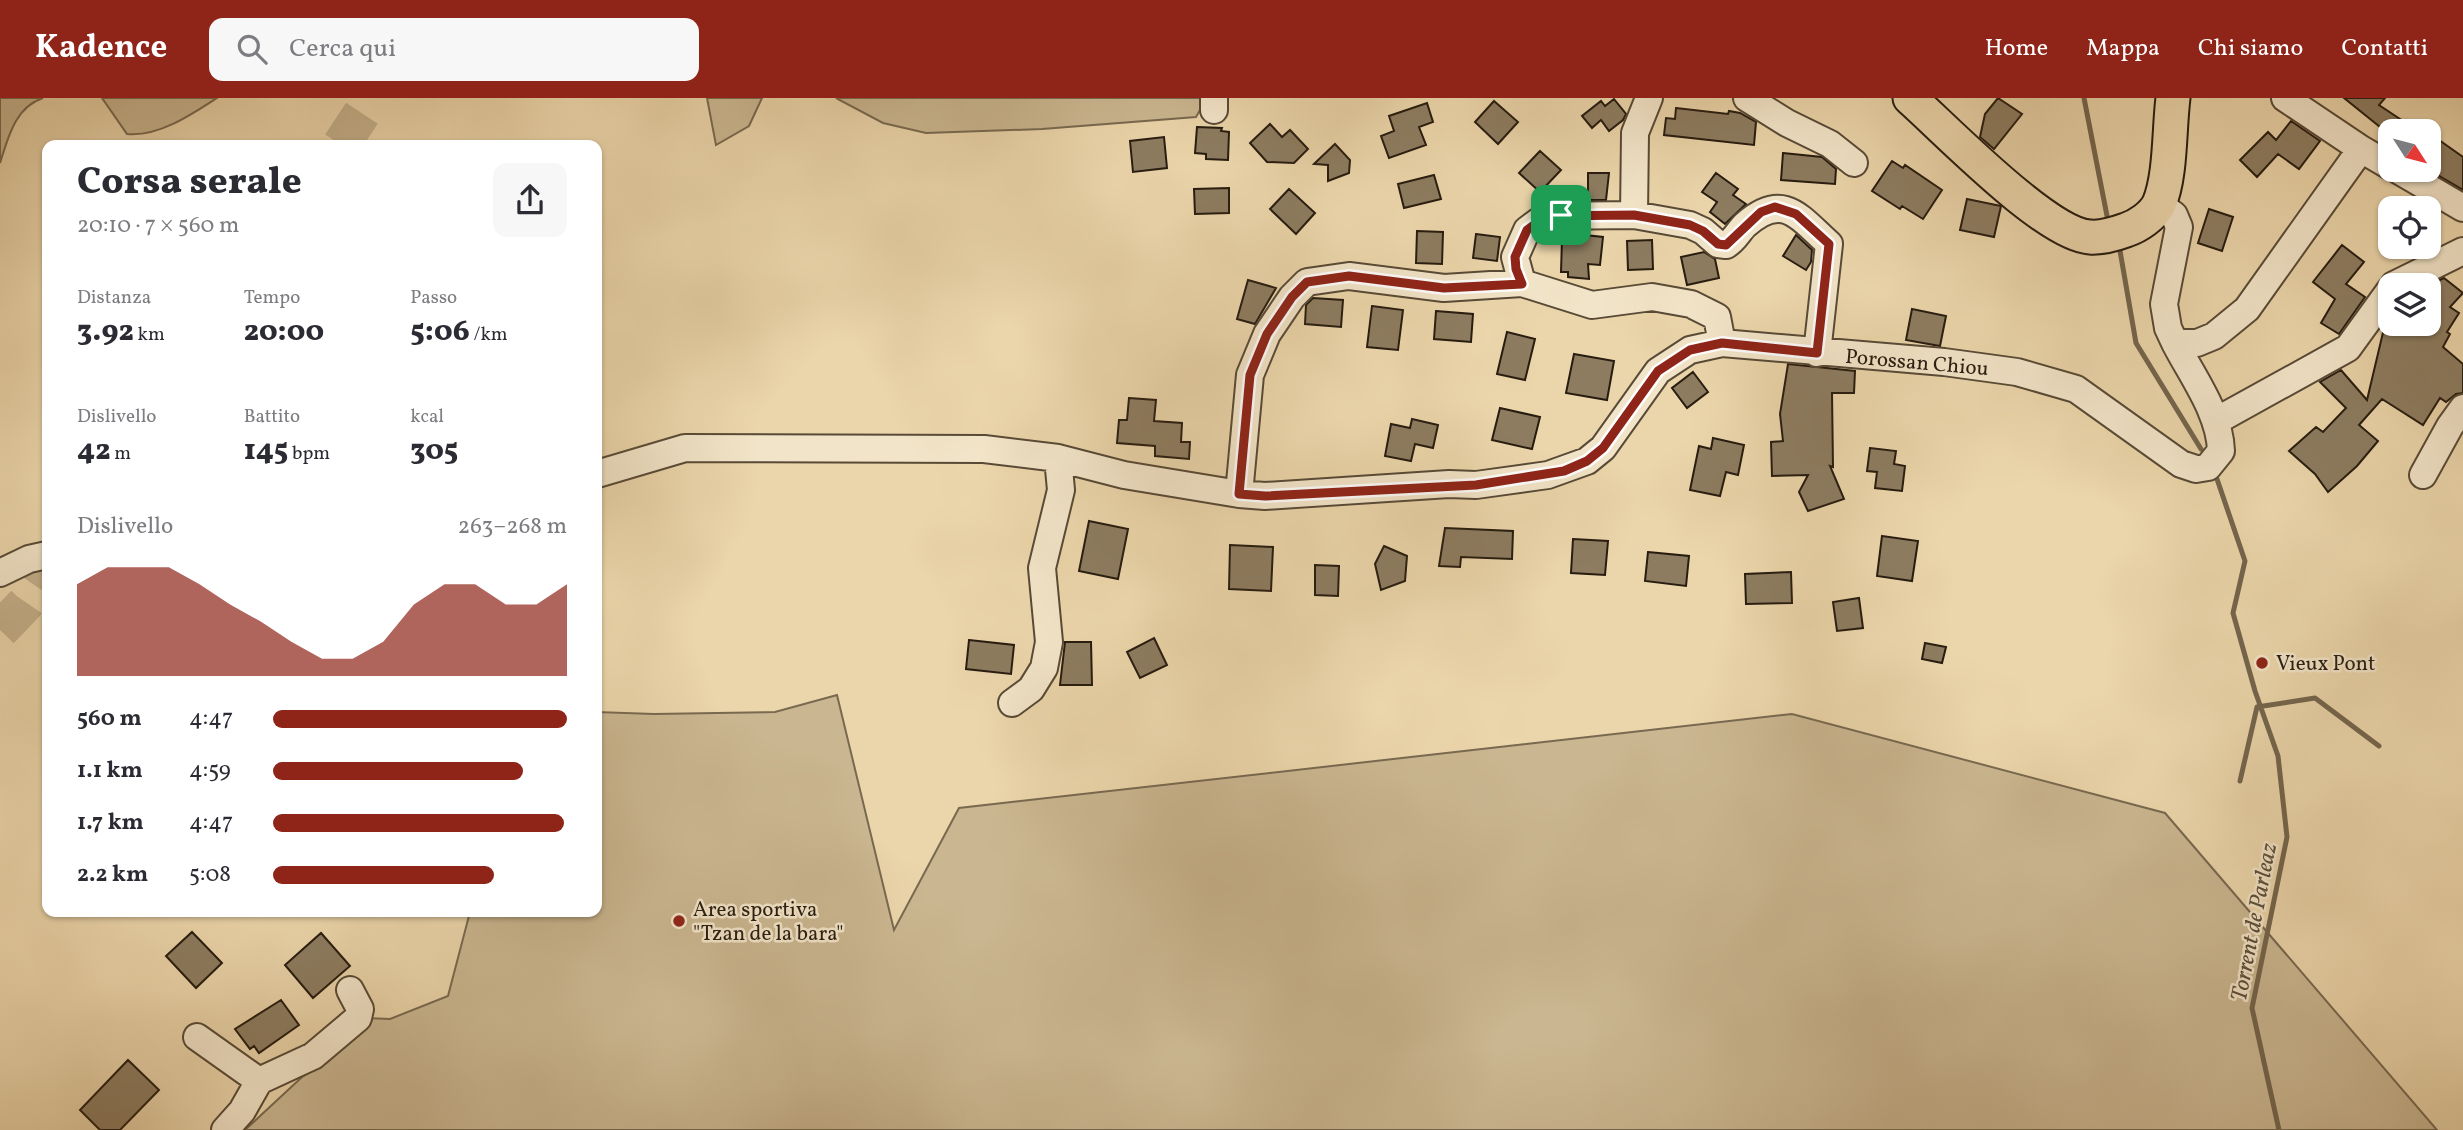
<!DOCTYPE html>
<html lang="it">
<head>
<meta charset="utf-8">
<style>
  :root { --surface:#fff; --page:#f7f7f7; --text:#2b2b33; --muted:#7c7c81; --accent:#8f2418 }
  body { margin:0; font-family:Vollkorn,serif; background:var(--page); color:var(--text); height:100vh; display:flex; flex-direction:column; font-size:26px; white-space:nowrap }
  * { box-sizing:border-box; margin:0 }
  p { font-size:23px; color:var(--muted) }
  .icon { flex:none; width:38px; height:38px; fill:none; stroke:currentColor; stroke-width:2; stroke-linecap:round; stroke-linejoin:round }
  .map { position:relative; flex:1; overflow:hidden }
  .drawer { position:absolute; left:42px; top:42px; width:560px; height:777px; display:flex; flex-direction:column; background:var(--surface); border-radius:14px; box-shadow:0 2px 5px #0004 }
  .drawer>* { flex:none }
  .needle { width:46px; rotate:126deg }
  .buttons { position:absolute; left:2378px; top:21px; display:grid; gap:14px }
  .buttons a { display:grid; place-items:center; width:63px; height:63px; border-radius:14px; background:var(--surface); box-shadow:0 2px 5px #0004; font-size:35px }
  .pin { position:absolute; display:grid; place-items:center; width:60px; height:60px; color:#fff; margin:-30px; border-radius:14px; box-shadow:0 4px 10px #0006 }
  .round { display:grid; place-items:center; flex:none; width:74px; height:74px; border-radius:14px; background:var(--page) }
  .summary { display:flex; align-items:center; justify-content:space-between; height:119px; padding:0 35px }
  h1 { font-size:38px; font-weight:800; line-height:52px }
  .figures { display:grid; grid-template-columns:repeat(3,1fr); gap:10px; height:119px; padding:7px 35px }
  .figures div { display:grid; align-content:center }
  .figures b { font-size:30px; font-weight:800 }
  .figures small { font-size:19px; font-weight:400 }
  .figures p { font-size:19px }
  .chart { height:196px; padding:14px 35px }
  .chart p { display:flex; justify-content:space-between }
  .chart svg { width:100%; height:126px; margin-top:7px; fill:var(--accent); opacity:.7 }
  ul { padding:0 35px; list-style:none; font-size:23px }
  li { display:grid; grid-template-columns:112px 84px 1fr; align-items:center; height:52px }
  li i { height:18px; border-radius:9px; background:var(--accent) }
  header { display:flex; align-items:center; gap:42px; box-sizing:border-box; height:98px; padding:0 35px; background:var(--accent); color:#fff }
  header strong { font-size:33px }
  nav { display:flex; gap:38px; margin-inline-start:auto; font-size:24px }
  .search { width:490px; height:63px; background:var(--page); display:flex; align-items:center; gap:18px; box-sizing:border-box; padding:0 24px; border-radius:14px; color:var(--muted); font-size:26px }
  .map>svg:first-child { display:block }
  .green { fill:#cab690; stroke:#786950; stroke-width:2 }
  .lines { fill:none; stroke-linecap:round; stroke-linejoin:round }
  .stream { stroke:#74654d; stroke-width:5 }
  .building { fill:#8d7c60; stroke:#271c10; stroke-width:2 }
  .highway-tunnel { stroke:#c4b08b; stroke-width:38; stroke-dasharray:38 19; stroke-linecap:butt }
  .minor-casing { stroke:#584a36; stroke-width:30 }
  .major-casing { stroke:#271c10; stroke-width:37 }
  .minor { stroke:#f2e4c8; stroke-width:26 }
  .major { stroke:#ebd5aa; stroke-width:33 }
  .route-casing { stroke:#fff; stroke-width:14 }
  .route { stroke:#8f2418; stroke-width:9 }
  .poi-dot { fill:#8f2418; stroke:#f2e4c8; stroke-width:2.5 }
  .labels { text-anchor:middle; stroke-width:5; stroke-linejoin:round; paint-order:stroke }
  .street-label { font-size:21px; fill:#271c10; stroke:#f2e4c8 }
  .poi-label { font-size:21px; fill:#271c10; stroke:#f2e4c8; text-anchor:start }
  .water-label { font-size:23px; font-style:italic; fill:#5b4d39; stroke:#f2e4c8 }
</style>
</head>
<body>
<header>
<strong>Kadence</strong>
<div class="search"><svg class="icon" aria-label="search" viewBox="0 0 24 24"><circle cx="10" cy="10" r="6"/><path d="M15 15l6 6"/></svg>Cerca qui</div>
<nav><a>Home</a><a>Mappa</a><a>Chi siamo</a><a>Contatti</a></nav>
</header>
<div class="map">
<svg width="2463" height="1032" viewBox="0 0 2463 1032">
  <rect width="100%" height="100%" fill="#ebd5aa"/>
  <filter id="stains"><feTurbulence type="fractalNoise" baseFrequency=".00286" numOctaves="4"/><feColorMatrix values="0 0 0 0 .2 0 0 0 0 .09 0 0 0 0 .02 0 0 0 .5 -.17"/></filter>
  <radialGradient id="worn" r=".72"><stop offset=".6" stop-color="#630" stop-opacity="0"/><stop offset="1" stop-color="#630" stop-opacity=".3"/></radialGradient>
  <!-- green -->
  <path class="green" d="M0 0H43C15 9 8 40 0 65Z
    M102 0H217C191 17 158 39 127 36Z
    M707 0H762L749 28 716 47Z
    M836 0H1207L1196 19 1042 31 926 35 883 25Z
    M837 597 894 832 959 710 1792 616 2165 715 2437 1032H245L302 979 333 958 366 920 390 921 448 898 470 814H597V614L654 616 775 614Z"/>
  <g class="lines">
    <!-- stream -->
    <path class="stream" d="M2084 0 2108 123
      M2119 147 2136 245 2201 351
      M2217 381 2245 463 2233 515 2255 593 2278 658 2287 739 2252 910 2279 1032
      M2240 683 2257 609 2315 600 2379 648"/>
  </g>
  <!-- building -->
  <path class="building" d="M1998 0 2022 16 1994 51 1980 39 1985 16Z
    M2344 0H2385L2379 7 2418 33H2385Z
    M1614 1 1626 16 1623 22 1609 33 1601 22 1592 30 1582 18 1601 3 1605 8Z
    M1494 3 1518 24 1498 46 1475 24Z
    M1427 5 1433 24 1419 29 1426 47 1389 60 1381 38 1394 33 1389 18Z
    M1676 10 1728 16 1729 13 1740 15 1756 24 1754 47 1664 37 1666 20 1675 21Z
    M2291 23 2320 43 2299 71 2278 56 2257 79 2240 62 2268 34 2276 42Z
    M1270 26 1282 39 1290 32 1308 51 1294 65 1267 64 1250 45Z
    M1197 29 1222 30 1221 33 1229 34 1228 62 1206 61V56L1195 55Z
    M1164 39 1167 70 1133 74 1130 43Z
    M2439 42 2463 59V92L2429 72V56Z
    M1335 46 1350 62 1349 75 1328 83V67L1314 66Z
    M1540 53 1561 72 1540 94 1519 75Z
    M1783 55 1822 59 1836 71 1835 86 1781 82Z
    M1892 63 1903 70 1905 67 1942 92 1923 121 1902 108 1900 111 1872 93Z
    M1588 75H1609L1606 102H1588Z
    M1716 75 1738 91 1733 97 1746 106 1725 126 1710 114 1717 104 1702 94Z
    M1434 77 1441 101 1404 110 1398 86Z
    M1229 90V115L1195 116 1194 91Z
    M1289 91 1315 115 1296 136 1270 111Z
    M1967 101 2001 108 1994 139 1960 132Z
    M2209 111 2233 119 2222 153 2198 145Z
    M1417 133 1443 134 1442 166 1416 165Z
    M1476 136 1500 139 1497 163 1473 160Z
    M1575 136 1603 139 1600 167 1588 166 1589 181 1568 179V174H1561L1562 141 1574 140Z
    M1796 137 1812 152 1811 164 1806 172 1783 158Z
    M1652 142 1653 171 1628 172 1627 143Z
    M2342 147 2364 164 2346 186 2365 199 2339 236 2321 225 2335 201 2313 184Z
    M1704 154 1715 161 1719 180 1687 187 1681 159Z
    M2444 180 2463 195 2450 209 2459 215 2447 234 2450 236 2443 249 2463 266V295L2456 296 2446 304 2440 300 2423 327 2382 301 2359 327 2378 343 2357 368 2328 394 2315 376 2289 353 2316 329 2323 334 2346 310 2320 284 2341 272 2367 302 2385 226H2429V187Z
    M1248 182 1276 190 1255 226 1237 221Z
    M1313 200 1343 202 1341 229 1305 226 1306 207Z
    M1372 208 1403 212 1398 252 1367 249Z
    M1912 211 1946 218 1940 248 1906 242Z
    M1436 213 1473 216 1471 244 1434 241Z
    M1507 234 1535 241 1525 282 1497 276Z
    M1574 256 1614 263 1607 302 1566 295Z
    M1788 266 1855 273 1854 295H1832L1833 369 1830 368 1844 401 1808 413 1799 394 1808 377 1772 378 1771 344 1783 343 1780 316Z
    M1693 274 1708 294 1687 310 1672 290Z
    M1129 300 1156 302 1154 323 1182 325 1181 344H1190L1189 361 1155 358V348L1117 345 1119 322H1127Z
    M1500 310 1540 319 1532 351 1492 342Z
    M1412 321 1438 327 1433 350 1415 346 1411 363 1385 358 1391 326 1410 330Z
    M1713 340 1744 347 1738 377 1726 374 1720 398 1690 392 1699 348 1711 351Z
    M1870 350 1896 353 1894 366 1905 368 1902 393 1875 390 1877 374 1867 373Z
    M1089 423 1128 431 1118 481 1079 473Z
    M1445 430 1513 433 1512 461 1461 459 1460 469 1439 468Z
    M1882 438 1918 443 1912 483 1877 478Z
    M1573 441 1608 443 1605 477 1571 475Z
    M1230 447 1273 449 1271 493 1229 491Z
    M1384 448 1407 458 1405 483 1381 492 1375 466Z
    M1648 454 1689 458 1686 488 1645 483Z
    M1315 467 1339 468 1338 498 1315 497Z
    M1791 474 1792 505 1746 506 1745 476Z
    M1859 500 1863 530 1837 533 1833 504Z
    M1154 540 1167 567 1140 580 1127 554Z
    M969 542 1014 547 1011 576 966 571Z
    M1065 544H1091L1092 587H1060Z
    M1925 545 1946 549 1942 565 1922 561Z
    M192 834 222 865 196 890 166 858Z
    M321 835 350 868 313 900 285 867Z
    M281 902 299 927 259 955 254 948 250 951 235 931Z
    M128 962 159 992 120 1032H100L80 1012Z"/>
  <g class="lines">
    <!-- highway-tunnel -->
    <path class="highway-tunnel" d="M341 47 372 0
      M0 532 25 506 47 474"/>
    <!-- minor casing -->
    <g class="minor-casing">
      <path id="minor" d="M1747 0 1787 25 1830 46 1854 65
        M2285 0 2361 51 2390 68
        M1214 12V0
        M2398 72 2463 110
        M2159 106 2174 117 2179 129 2164 206 2168 230 2175 245H2197L2214 238 2247 211 2361 51
        M1634 117 1635 35 1649 0
        M2394 187 2463 153
        M1722 245 1717 219 1691 206 1652 199 1592 207 1522 185 1515 159 1527 132 1546 118 1634 117 1690 127 1703 133 1718 146 1726 147C1734 143 1738 134 1745 127 1783 93 1799 119 1829 146L1817 255
        M2216 323 2348 250 2390 192
        M597 376 685 350 984 351 1058 360 1124 377 1239 396 1265 398 1449 386 1476 387 1548 377 1587 363 1603 350 1658 273 1690 252 1722 245 1944 264 2017 274 2076 291 2181 366 2196 371 2208 369 2221 353C2220 315 2192 278 2175 245
        M2423 377 2450 328 2463 310
        M1239 396 1250 277 1267 236 1292 199 1307 184 1349 178 1444 190 1522 185
        M0 475 29 461 47 457
        M1012 605 1031 591 1044 570 1049 544 1042 470 1061 392 1058 360
        M197 939 259 983
        M225 1032 242 1013 259 983 313 958 358 920 360 911 350 892"/>
    </g>
    <!-- major casing -->
    <g class="major-casing">
      <path id="major" d="M1910 0C1946 32 2047 137 2090 139 2102 140 2115 136 2126 132 2138 128 2153 118 2159 106 2171 78 2169 31 2173 0"/>
    </g>
    <!-- minor -->
    <use href="#minor" class="minor"/>
    <!-- major -->
    <use href="#major" class="major"/>
  </g>
  <g class="lines">
    <!-- route casing -->
    <g class="route-casing">
      <path id="route" d="M1775 109 1796 116 1829 146 1817 255 1722 245 1690 252 1658 273 1603 350 1587 363 1564 373 1476 387 1265 398 1239 396 1250 277 1267 236 1292 199 1307 184 1349 178 1444 190 1522 186 1516 171 1515 159 1527 132 1546 118 1634 117 1690 127 1703 133 1718 146 1726 147 1761 114Z"/>
    </g>
    <!-- route -->
    <use href="#route" class="route"/>
  </g>
  <!-- markers -->
  <g class="poi-dot">
    <circle cx="2262" cy="565" r="7"/>
    <circle cx="679" cy="823" r="7"/>
  </g>
  <g class="labels">
    <!-- street labels -->
    <g class="street-label">
      <text transform="translate(1917 264) rotate(5)" y="7">Porossan Chiou</text>
    </g>
    <!-- poi labels -->
    <g class="poi-label">
      <text x="2276" y="572">Vieux Pont</text>
      <text x="693" y="818">Area sportiva<tspan x="693" dy="24">"Tzan de la bara"</tspan></text>
    </g>
    <!-- water labels -->
    <g class="water-label">
      <text transform="translate(2253 824) rotate(-79)" y="8">Torrent de Parleaz</text>
    </g>
  </g>
  <rect width="100%" height="100%" filter="url(#stains)"/>
  <rect width="100%" height="100%" fill="url(#worn)"/>
</svg>
<div class="buttons">
<a><svg class="needle" viewBox="-14 -14 28 28"><path d="M0-13l5 13h-10z" fill="#e53935"/><path d="M0 13l5-13h-10z" fill="#7c7c81"/></svg></a>
<a><svg class="icon" aria-label="locate" viewBox="0 0 24 24"><circle cx="12" cy="12" r="6"/><path d="M12 2v4M12 18v4M2 12h4M18 12h4"/></svg></a>
<a><svg class="icon" aria-label="layers" viewBox="0 0 24 24"><path d="M12 4l9 5-9 5-9-5zM3 14l9 5 9-5"/></svg></a>
</div>
<div class="pin" style="left:1561px;top:117px;background:#1e9e55"><svg class="icon" aria-label="arrive" viewBox="0 0 24 24"><path d="M6 21V4h12l-3 4 3 4H6"/></svg></div>
<section class="drawer">
<div class="summary"><div><h1>Corsa serale</h1><p>20:10 · 7 × 560 m</p></div><a class="round"><svg class="icon" aria-label="share" viewBox="0 0 24 24"><path d="M12 15V3M7 8l5-5 5 5M5 13v7h14v-7"/></svg></a></div>
<div class="figures">
<div><p>Distanza</p><b>3.92<small> km</small></b></div>
<div><p>Tempo</p><b>20:00</b></div>
<div><p>Passo</p><b>5:06<small> /km</small></b></div>
</div>
<div class="figures">
<div><p>Dislivello</p><b>42<small> m</small></b></div>
<div><p>Battito</p><b>145<small> bpm</small></b></div>
<div><p>kcal</p><b>305</b></div>
</div>
<div class="chart"><p><span>Dislivello</span>263–268 m</p>
<svg viewBox="0 0 160 44" preserveAspectRatio="none"><path d="M0 44V12L10 6L20 6L30 6L40 12L50 19L60 25L70 32L80 38L90 38L100 32L110 19L120 12L130 12L140 19L150 19L160 12V44z"/></svg>
</div>
<ul>
<li><b>560 m</b>4:47<i style="width:100%"></i></li>
<li><b>1.1 km</b>4:59<i style="width:85%"></i></li>
<li><b>1.7 km</b>4:47<i style="width:99%"></i></li>
<li><b>2.2 km</b>5:08<i style="width:75%"></i></li>
</ul>
</section>
</div>
</body>
</html>
